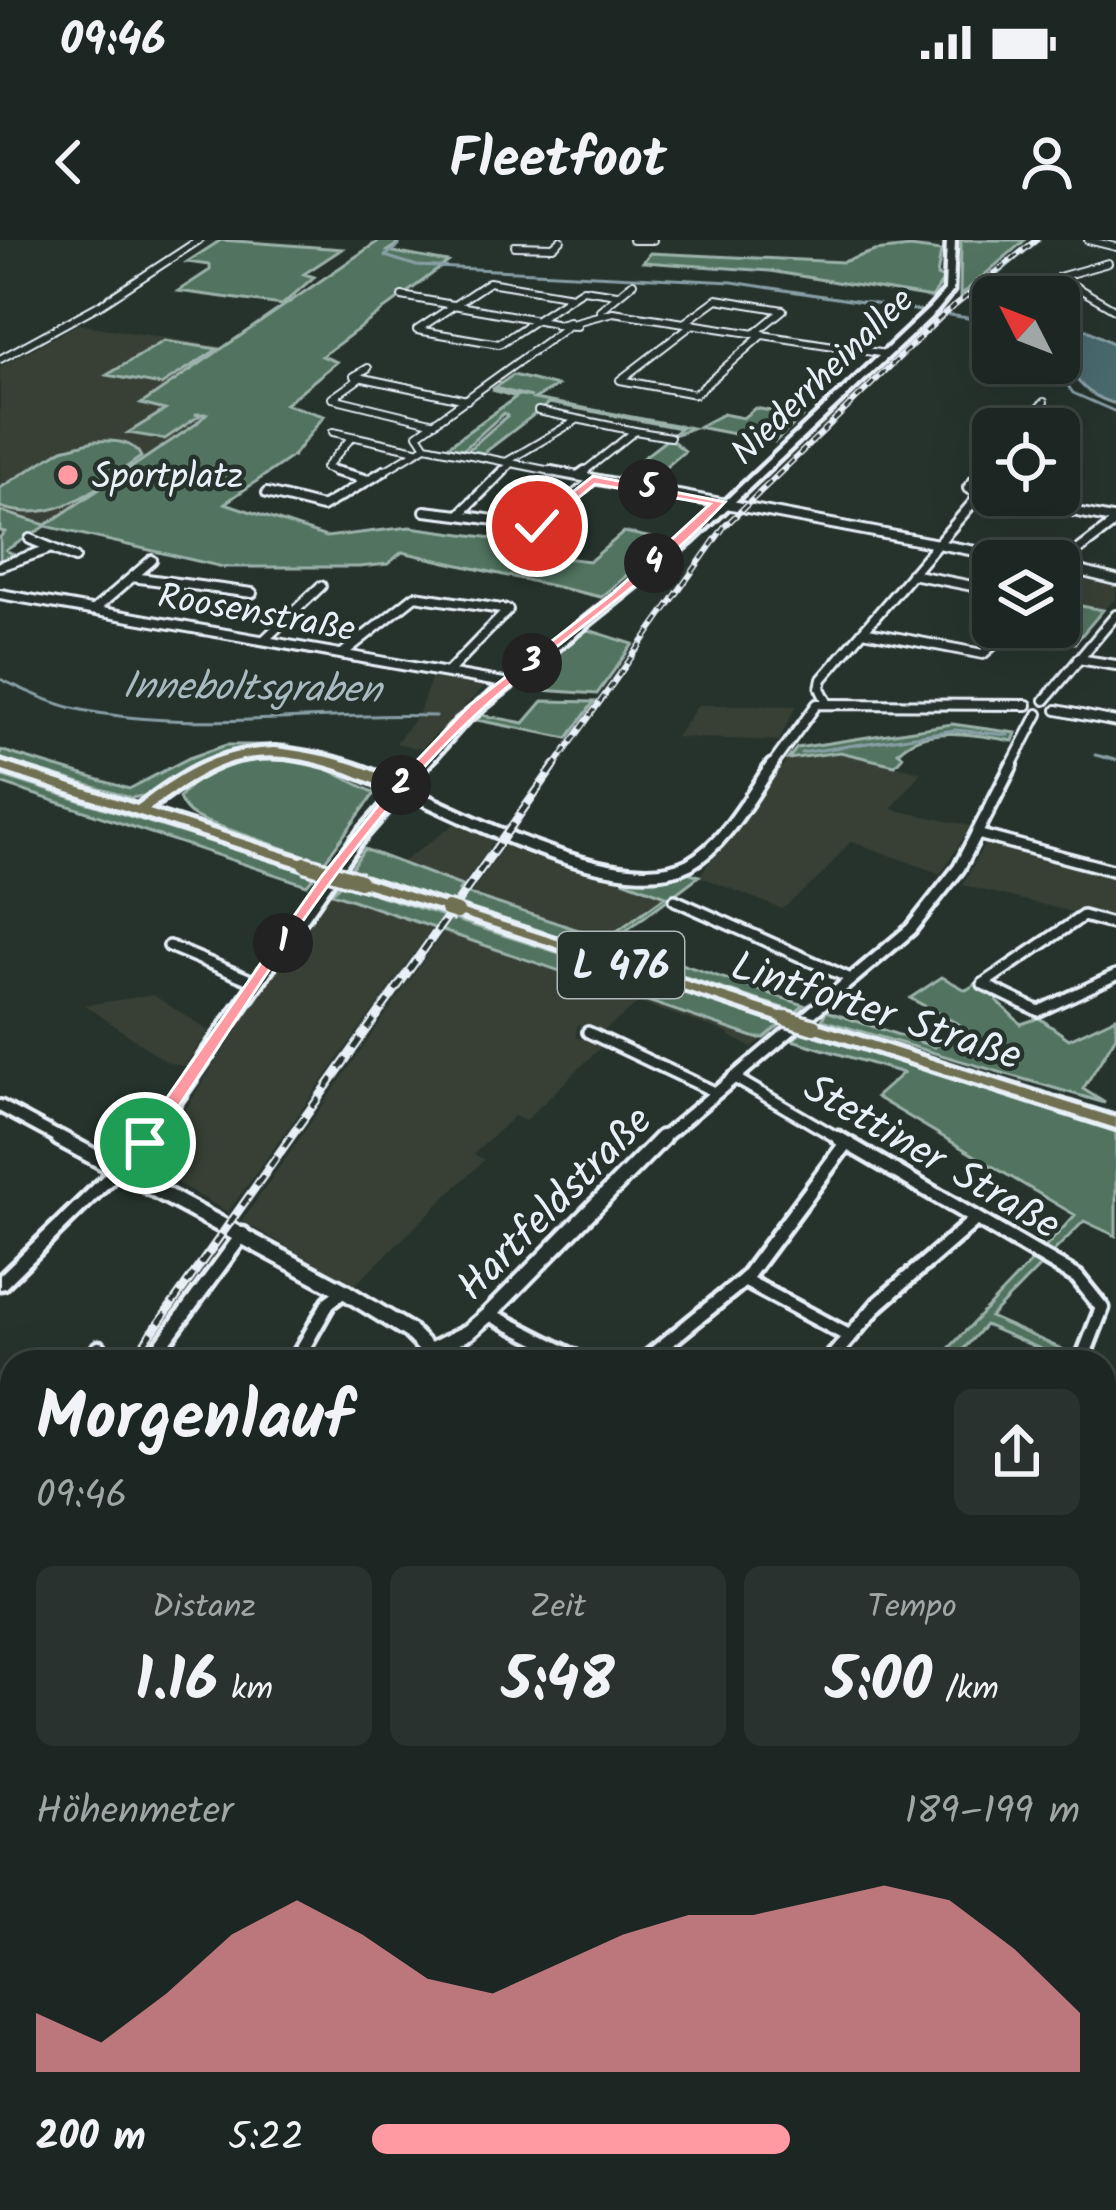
<!DOCTYPE html>
<html lang="de">
<head>
<meta charset="utf-8">
<style>
  :root { --surface:#1c2622; --page:#29322f; --text:#f1f3f6; --muted:#a0a5a5; --line:#3a4340; --accent:#ff9aa2 }
  body { margin:0; font-family:Kalam,sans-serif; background:var(--page); color:var(--text); height:100vh; display:flex; flex-direction:column; font-size:45px; white-space:nowrap }
  * { box-sizing:border-box; margin:0 }
  p { font-size:39px; color:var(--muted) }
  .icon { flex:none; width:66px; height:66px; fill:none; stroke:currentColor; stroke-width:2; stroke-linecap:round; stroke-linejoin:round }
  .map { position:relative; flex:1; overflow:hidden }
  .side { position:absolute; left:0px; top:1110px; width:1116px; height:861px; display:flex; flex-direction:column; background:var(--surface); border-radius:36px 36px 0 0; box-shadow:0 12px 48px #0002,0 0 0 3px var(--line) }
  .side>* { flex:none }
  .needle { width:78px; rotate:312deg }
  .tools { position:absolute; left:972px; top:36px; display:grid; gap:24px }
  .tools a { display:grid; place-items:center; width:108px; height:108px; border-radius:18px; background:var(--surface); box-shadow:0 12px 48px #0002,0 0 0 3px var(--line); font-size:60px }
  .pin { position:absolute; display:grid; place-items:center; width:102px; height:102px; color:#fff; margin:-51px; border:6px solid #fff; border-radius:50%; box-shadow:0 3px 12px #0007 }
  .km { position:absolute; width:60px; height:60px; margin:-30px; border-radius:50%; background:#222; color:#fff; font-size:33px; line-height:60px; text-align:center }
  .round { display:grid; place-items:center; flex:none; width:126px; height:126px; border-radius:18px; background:var(--page) }
  .head { display:flex; align-items:center; justify-content:space-between; height:204px; padding:0 36px }
  h1 { font-size:66px; font-weight:700; line-height:90px }
  .figures { display:grid; grid-template-columns:repeat(3,1fr); gap:18px; height:204px; padding:12px 36px }
  .figures div { display:grid; align-content:center; border-radius:18px; background:var(--page); text-align:center }
  .figures b { font-size:60px; font-weight:700 }
  .figures small { font-size:33px; font-weight:400 }
  .figures p { font-size:33px }
  .chart { height:336px; padding:24px 36px }
  .chart p { display:flex; justify-content:space-between }
  .chart svg { width:100%; height:216px; margin-top:12px; fill:var(--accent); opacity:.7 }
  ul { padding:0 36px; list-style:none; font-size:39px }
  li { display:grid; grid-template-columns:192px 144px 1fr; align-items:center; height:90px }
  li i { height:30px; border-radius:15px; background:var(--accent) }
  .status { display:flex; justify-content:space-between; align-items:center; height:84px; padding:0 60px; background:var(--surface); direction:ltr }
  .status svg { height:33px; fill:currentColor }
  header { display:flex; justify-content:space-between; align-items:center; height:156px; padding:0 36px; background:var(--surface); font-size:54px; font-weight:700 }
  .map>svg:first-child { display:block }
  .built { fill:#374036 }
  .green { fill:#51735e; stroke:#9cb2ab; stroke-width:3 }
  .water { fill:#48696e; stroke:#889fa5; stroke-width:3 }
  .lines { fill:none; stroke-linecap:round; stroke-linejoin:round }
  .stream { stroke:#889fa5; stroke-width:3 }
  .minor-far4-casing { stroke:#e8f1f8; stroke-width:10 }
  .minor-far3-casing { stroke:#e8f1f8; stroke-width:14 }
  .minor-far2-casing { stroke:#e8f1f8; stroke-width:16 }
  .minor-far1-casing { stroke:#e8f1f8; stroke-width:21 }
  .minor-casing { stroke:#e8f1f8; stroke-width:24 }
  .tertiary-far4-casing { stroke:#e8f1f8; stroke-width:10 }
  .tertiary-far3-casing { stroke:#e8f1f8; stroke-width:14 }
  .tertiary-far2-casing { stroke:#e8f1f8; stroke-width:18 }
  .tertiary-far1-casing { stroke:#e8f1f8; stroke-width:22 }
  .tertiary-casing { stroke:#e8f1f8; stroke-width:26 }
  .secondary-casing { stroke:#e8f1f8; stroke-width:9 }
  .primary-casing { stroke:#e8f1f8; stroke-width:10 }
  .minor-far4 { stroke:#26332d; stroke-width:6 }
  .minor-far3 { stroke:#26332d; stroke-width:8 }
  .minor-far2 { stroke:#26332d; stroke-width:9 }
  .minor-far1 { stroke:#26332d; stroke-width:12 }
  .minor { stroke:#26332d; stroke-width:15 }
  .tertiary-far4 { stroke:#26332d; stroke-width:6 }
  .tertiary-far3 { stroke:#26332d; stroke-width:8 }
  .tertiary-far2 { stroke:#26332d; stroke-width:10 }
  .tertiary-far1 { stroke:#26332d; stroke-width:14 }
  .tertiary { stroke:#26332d; stroke-width:16 }
  .secondary { fill:#26332d; fill-rule:evenodd }
  .primary { fill:#706f52; fill-rule:evenodd }
  .rail-far1-casing { stroke:#e8f1f8; stroke-width:6 }
  .rail-casing { stroke:#e8f1f8; stroke-width:9 }
  .rail-far1 { stroke:#26332d; stroke-width:3; stroke-dasharray:8; stroke-linecap:butt }
  .rail { stroke:#26332d; stroke-width:4.5; stroke-dasharray:12; stroke-linecap:butt }
  .primary-bridge-casing { stroke:#e8f1f8; stroke-width:21; stroke-linecap:butt }
  .primary-bridge { stroke:#706f52; stroke-width:14 }
  .route { fill:#ff9aa2; stroke:#fff; stroke-width:3 }
  .poi-dot { fill:#ff9aa2; stroke:#26332d; stroke-width:4.5 }
  .labels { text-anchor:middle; stroke-width:9; stroke-linejoin:round; paint-order:stroke }
  .far-street-label { font-size:36px; fill:#e8f1f8; stroke:#26332d }
  .far-poi-label { font-size:36px; fill:#e8f1f8; stroke:#26332d; text-anchor:start }
  .far-water-label { font-size:39px; font-style:italic; fill:#a8bbc1; stroke:#26332d }
  .shield { fill:#26332d; stroke:#aeb8bb; stroke-width:3 }
  .shield-label { font-size:39px; font-weight:bold; fill:#e8f1f8 }
  .street-label { font-size:42px; fill:#e8f1f8; stroke:#26332d }
</style>
</head>
<body>
<div class="status"><b>09:46</b><svg viewBox="0 0 49 12"><path d="M0 12V9h3v3zM5 12V6h3v6zM10 12V3h3v9zM15 12V0h3v12zM26 1h20v11H26zM47 4h2v5h-2z"/></svg></div>
<header><svg class="icon" aria-label="back" viewBox="0 0 24 24"><path d="M15 5l-7 7 7 7"/></svg>Fleetfoot<svg class="icon" aria-label="person" viewBox="0 0 24 24"><circle cx="12" cy="8" r="4"/><path d="M4 21q1-7 8-7t8 7"/></svg></header>
<div class="map">
<svg width="1116" height="1970" viewBox="0 0 1116 1970">
  <rect width="100%" height="100%" fill="#26332d"/>
  <filter id="ink" filterUnits="userSpaceOnUse"><feTurbulence type="fractalNoise" baseFrequency=".00833" numOctaves="2"/><feDisplacementMap in="SourceGraphic" scale="24" xChannelSelector="R" yChannelSelector="G"/><feConvolveMatrix kernelMatrix="1 2 1 2 8 2 1 2 1" color-interpolation-filters="sRGB"/></filter>
  <g filter="url(#ink)">
    <!-- built -->
    <path class="built" d="M78 84 223 107 143 161 208 173 46 286 0 271V127Z
      M1059 335 1116 347V358L1103 370 1059 362Z
      M433 433 486 445 421 509 396 503 419 473Z
      M698 465H753L796 466 779 501 676 497Z
      M840 512 921 532 891 569 970 586 941 634 851 601 822 635 782 669 699 636 788 519Z
      M459 581 498 595 462 646 401 623Z
      M509 599 667 655 606 699 470 655Z
      M992 602 1116 636V683L963 645 984 605Z
      M332 653 434 686 228 972 161 934 157 914 256 759Z
      M444 691 764 798 752 808 718 789 639 763 603 791 592 784 577 786 576 797 603 805 525 881 514 876 474 914 484 920 355 1045 242 981Z
      M153 755 209 791 184 826 167 822 85 765Z
      M1116 1452V1970H974L977 1959H1104V1496Z"/>
    <!-- green -->
    <path class="green" d="M221 0 342 9 304 34 314 37 282 65 178 51 210 30V25L187 22Z
      M380 0H403L388 11 448 22 322 116 337 122 285 164 324 176 293 216 225 263 326 297 410 287 560 307 554 317 590 321 624 292 667 301 601 357 402 312 388 324 359 327H223L46 286 6 310 17 317 0 324V297L5 292 0 291V271L46 285 196 184 206 174H195L199 176 165 199 128 193 165 170 141 164Z
      M961 0H1025L960 56Z
      M910 7 941 11 937 36 944 39 932 58 770 31 643 22 650 13 843 22 875 11Z
      M164 101 218 109 161 145 107 135Z
      M513 135 557 146 534 159 692 188 671 196 680 188 549 163 484 213 468 210 507 176 504 173 464 209 448 206 516 157 492 150 532 157 494 148Z
      M755 168 802 177 775 202 698 187 723 174 743 178Z
      M669 198 685 211 646 244 615 239Z
      M94 201C110 200 134 200 141 217 96 248 57 286 0 267V248L63 209Z
      M1059 362 1103 370 1075 403 1020 391 1024 387H1059Z
      M585 389 633 404 597 454 540 450 553 435 537 431Z
      M543 461 594 462 568 498 477 480 482 475 524 483Z
      M952 484 1016 493 1013 501C979 495 924 483 898 512L903 516 895 525 840 512 788 519 797 508Z
      M226 505H290L225 512 143 556 131 558 0 519V510L129 549 189 518Z
      M263 516 323 527 375 553 324 622 207 582C192 576 185 572 179 558 199 532 230 518 263 516Z
      M0 535 315 635 307 645 0 543Z
      M364 609 462 646 459 651 606 699 666 656 623 640 688 632 699 636 612 701 804 765 796 772 350 630Z
      M341 643 781 784 764 798H756L332 653Z
      M942 737 966 750 976 744 1003 758 997 761 1021 784 1039 778 1069 799 1116 777V796L1083 849 1105 863 822 780 826 771 935 807 960 785 910 758Z
      M803 791 1116 892V996L1084 981 1050 1015 1042 1011 1075 975 876 857 903 833 792 800Z
      M1033 1020 1040 1026 990 1077 1071 1113 1066 1120 985 1085 952 1122H936Z
      M1116 1240V1450L1104 1493V1280Z"/>
    <!-- water -->
    <path class="water" d="M1059 75 1116 105V164C1071 152 1059 116 1059 75Z"/>
    <g class="lines">
      <!-- stream -->
      <path class="stream" d="M399 0V6L385 16 417 26 732 42 921 71
        M987 43 1039 0
        M949 75 993 82
        M1052 123 1073 153 1116 172
        M0 439C25 450 50 463 77 469 194 494 317 471 436 476
        M801 513 955 490 1008 495
        M1095 515 1116 520"/>
      <!-- minor-far4 casing -->
      <g class="minor-far4-casing">
        <path id="minor-far4" d="M632 0H653
          M1088 0 1116 7
          M515 6 553 7 561 0
          M1059 37 1116 70
          M1059 37 1108 23
          M489 42 572 56 499 104 417 90Z
          M402 56 555 83
          M572 56 583 49 617 54
          M600 70 633 43
          M569 81 577 86 555 85Z
          M575 82 613 72 886 114
          M684 83 717 59 783 70 755 93
          M693 84 620 140 695 154 763 94
          M368 128 354 136 467 160
          M359 139 332 158 435 183
          M538 171 635 191 581 234
          M1019 189 1044 162
          M635 191 670 197
          M333 192 416 210
          M426 206 566 234
          M426 206 418 194 565 88
          M506 222 577 180
          M346 234 325 228 352 197
          M379 234 426 206
          M500 234 512 223
          M980 234 993 218"/>
      </g>
      <!-- minor-far3 casing -->
      <g class="minor-far3-casing">
        <path id="minor-far3" d="M335 231 365 239
          M503 231 459 275 537 286 593 240
          M551 231 1028 321
          M578 236 585 231
          M267 253 322 267 384 231
          M980 254 968 248 982 231
          M993 255 1112 279 1113 284 1059 325
          M425 271 459 275
          M30 299 75 318
          M0 326 52 308
          M1059 326 1116 340
          M911 334 993 350
          M132 337 252 353
          M0 354 504 443
          M94 370 152 320
          M863 391 983 414 1014 387
          M264 400 321 346
          M342 414 415 356 508 370 448 432
          M1078 419 1116 425
          M827 462 820 448 822 439 977 258 993 255"/>
      </g>
      <!-- minor-far2 casing -->
      <g class="minor-far2-casing">
        <path id="minor-far2" d="M977 594 1116 631
          M675 660 851 739
          M1116 685 1083 676 983 744 1039 771 1116 735
          M169 706 255 742
          M588 792 715 852
          M733 837 843 901"/>
      </g>
      <!-- minor-far1 casing -->
      <g class="minor-far1-casing">
        <path id="minor-far1" d="M838 898 1077 1037 1102 1068 1081 1122
          M744 1040 847 1095
          M489 1074 584 1122
          M99 1108 104 1122
          M149 1122 243 994
          M295 1122 329 1062 344 1051
          M643 1122 744 1040 846 903
          M828 1122 878 1064 976 979
          M1104 1141 1116 1146
          M0 1271 12 1254"/>
      </g>
      <!-- minor casing -->
      <g class="minor-casing">
        <path id="minor" d="M0 1538 12 1537
          M0 1751H12
          M806 1959 810 1970"/>
      </g>
      <!-- tertiary-far4 casing -->
      <g class="tertiary-far4-casing">
        <path id="tertiary-far4" d="M0 119 103 63 199 0"/>
      </g>
      <!-- tertiary-far3 casing -->
      <g class="tertiary-far3-casing">
        <path id="tertiary-far3" d="M1045 460 1116 375
          M1057 470 1116 482
          M770 528 817 464 1027 465
          M1010 528 1038 474"/>
      </g>
      <!-- tertiary-far2 casing -->
      <g class="tertiary-far2-casing">
        <path id="tertiary-far2" d="M399 548C465 577 621 660 689 624 725 604 749 558 772 525
          M0 866 65 901
          M659 901 911 689 959 628 1012 525"/>
      </g>
      <!-- tertiary-far1 casing -->
      <g class="tertiary-far1-casing">
        <path id="tertiary-far1" d="M59 898 344 1051 409 1091 440 1122
          M432 1110 468 1092 489 1074 662 898"/>
      </g>
      <!-- tertiary casing -->
      <g class="tertiary-casing">
        <path id="tertiary" d="M80 1970 87 1959"/>
      </g>
      <!-- secondary casing -->
      <g class="secondary-casing">
        <path id="secondary" d="M947 0H955L953 51 936 72 692 302 465 484 360 604 150 906 5 1048 0 1049V1035L140 900 352 598 413 530C396 537 377 544 360 535L362 533 388 532 411 523H419L457 480 686 298 930 68 945 51Z"/>
      </g>
      <!-- primary casing -->
      <g class="primary-casing">
        <path id="primary" d="M275 508C318 513 369 524 405 548L403 551C383 550 361 536 341 530 256 502 217 518 149 570L310 621V627L305 628 0 530V522L137 566C183 531 216 510 275 508Z
          M360 637 790 775 792 778 790 781H780L450 672 355 644V638Z
          M814 783 1116 878V888L809 790 807 787 809 784Z"/>
      </g>
      <!-- minor-far4 -->
      <use href="#minor-far4" class="minor-far4"/>
      <!-- minor-far3 -->
      <use href="#minor-far3" class="minor-far3"/>
      <!-- minor-far2 -->
      <use href="#minor-far2" class="minor-far2"/>
      <!-- minor-far1 -->
      <use href="#minor-far1" class="minor-far1"/>
      <!-- minor -->
      <use href="#minor" class="minor"/>
      <!-- tertiary-far4 -->
      <use href="#tertiary-far4" class="tertiary-far4"/>
      <!-- tertiary-far3 -->
      <use href="#tertiary-far3" class="tertiary-far3"/>
      <!-- tertiary-far2 -->
      <use href="#tertiary-far2" class="tertiary-far2"/>
      <!-- tertiary-far1 -->
      <use href="#tertiary-far1" class="tertiary-far1"/>
      <!-- tertiary -->
      <use href="#tertiary" class="tertiary"/>
      <!-- secondary -->
      <use href="#secondary" class="secondary"/>
      <!-- primary -->
      <use href="#primary" class="primary"/>
      <!-- rail-far1 casing -->
      <g class="rail-far1-casing">
        <path id="rail-far1" d="M553 528 724 287 942 76 1036 0"/>
      </g>
      <!-- rail casing -->
      <g class="rail-casing">
        <path id="rail" d="M131 1122 555 525
          M0 1306 12 1289"/>
      </g>
      <!-- rail-far1 -->
      <use href="#rail-far1" class="rail-far1"/>
      <!-- rail -->
      <use href="#rail" class="rail"/>
      <!-- primary-bridge casing -->
      <g class="primary-bridge-casing">
        <path id="primary-bridge" d="M305 624 360 641
          M447 669 457 672
          M785 778 814 787"/>
      </g>
      <!-- primary-bridge -->
      <use href="#primary-bridge" class="primary-bridge"/>
    </g>
  </g>
  <!-- route -->
  <path class="route" d="M593 236 725 262C652 341 560 398 481 470 350 589 251 762 151 907H138V899L322 636 400 538 471 464 611 355 710 264 595 244 542 288H533V283Z"/>
  <!-- markers -->
  <circle class="poi-dot" cx="68" cy="235" r="12"/>
  <g class="labels">
    <!-- far-street labels -->
    <g class="far-street-label">
      <text transform="translate(821 135) rotate(-44)" y="13">Niederrheinallee</text>
      <text transform="translate(257 371) rotate(10)" y="13">Roosenstraße</text>
    </g>
    <!-- far-poi labels -->
    <g class="far-poi-label">
      <text x="92" y="248">Sportplatz</text>
    </g>
    <!-- far-water labels -->
    <g class="far-water-label">
      <text transform="translate(252 446) rotate(1)" y="14">Inneboltsgraben</text>
    </g>
    <!-- shield labels -->
    <rect class="shield" x="558" y="692" width="126" height="66" rx="9"/>
    <g class="shield-label">
      <text x="621" y="739">L 476</text>
    </g>
    <!-- street labels -->
    <g class="street-label">
      <text transform="translate(877 769) rotate(18)" y="15">Lintforter Straße</text>
      <text transform="translate(933 915) rotate(30)" y="15">Stettiner Straße</text>
      <text transform="translate(553 962) rotate(-45)" y="15">Hartfeldstraße</text>
    </g>
  </g>
</svg>
<div class="tools">
<a><svg class="needle" viewBox="-14 -14 28 28"><path d="M0-13l5 13h-10z" fill="#e53935"/><path d="M0 13l5-13h-10z" fill="#a0a5a5"/></svg></a>
<a><svg class="icon" aria-label="locate" viewBox="0 0 24 24"><circle cx="12" cy="12" r="6"/><path d="M12 2v4M12 18v4M2 12h4M18 12h4"/></svg></a>
<a><svg class="icon" aria-label="layers" viewBox="0 0 24 24"><path d="M12 4l9 5-9 5-9-5zM3 14l9 5 9-5"/></svg></a>
</div>
<div class="pin" style="left:145px;top:903px;background:#1e9e55"><svg class="icon" aria-label="arrive" viewBox="0 0 24 24"><path d="M6 21V4h12l-3 4 3 4H6"/></svg></div>
<div class="pin" style="left:537px;top:286px;background:#d93025"><svg class="icon" aria-label="check" viewBox="0 0 24 24"><path d="M5 12l5 5 9-10"/></svg></div>
<b class="km" style="left:283px;top:703px">1</b>
<b class="km" style="left:401px;top:545px">2</b>
<b class="km" style="left:532px;top:423px">3</b>
<b class="km" style="left:654px;top:323px">4</b>
<b class="km" style="left:648px;top:249px">5</b>
<section class="side">
<div class="head"><div><h1>Morgenlauf</h1><p>09:46</p></div><a class="round"><svg class="icon" aria-label="share" viewBox="0 0 24 24"><path d="M12 15V3M7 8l5-5 5 5M5 13v7h14v-7"/></svg></a></div>
<div class="figures">
<div><p>Distanz</p><b>1.16<small> km</small></b></div>
<div><p>Zeit</p><b>5:48</b></div>
<div><p>Tempo</p><b>5:00<small> /km</small></b></div>
</div>
<div class="chart"><p><span>Höhenmeter</span>189–199 m</p>
<svg viewBox="0 0 160 44" preserveAspectRatio="none"><path d="M0 44V32L10 38L20 28L30 16L40 9L50 16L60 25L70 28L80 22L90 16L100 12L110 12L120 9L130 6L140 9L150 19L160 32V44z"/></svg>
</div>
<ul>
<li><b>200 m</b>5:22<i style="width:59%"></i></li>
</ul>
</section>
</div>
</body>
</html>
